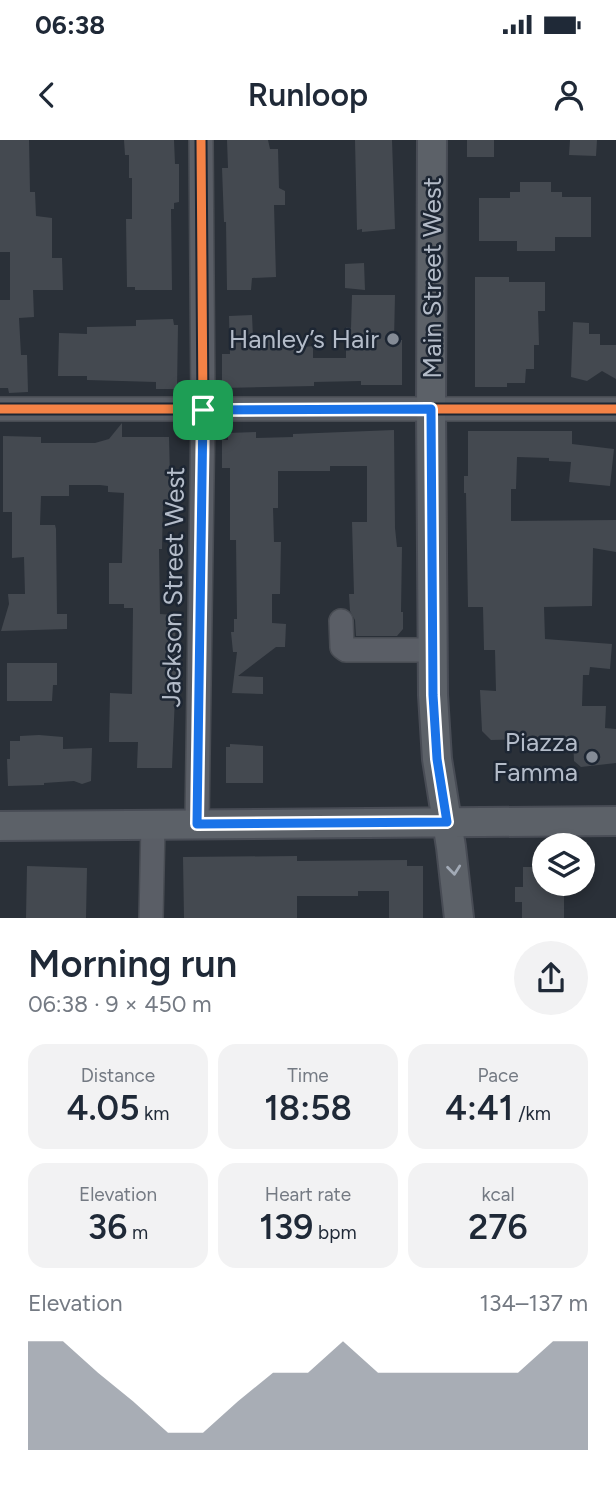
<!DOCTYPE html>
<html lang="en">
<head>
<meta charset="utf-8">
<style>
  :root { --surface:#fff; --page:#f2f2f3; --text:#1f2937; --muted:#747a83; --accent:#848b96 }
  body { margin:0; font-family:Figtree,sans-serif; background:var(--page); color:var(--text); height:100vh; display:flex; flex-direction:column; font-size:26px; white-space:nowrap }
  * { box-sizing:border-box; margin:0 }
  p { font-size:23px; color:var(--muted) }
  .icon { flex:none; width:38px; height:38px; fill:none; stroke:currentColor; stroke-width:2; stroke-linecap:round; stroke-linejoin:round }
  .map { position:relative; height:778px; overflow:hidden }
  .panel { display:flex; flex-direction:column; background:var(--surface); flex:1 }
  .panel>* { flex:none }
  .buttons { position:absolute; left:532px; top:693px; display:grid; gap:14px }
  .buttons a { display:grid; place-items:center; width:63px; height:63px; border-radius:50%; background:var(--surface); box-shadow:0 4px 10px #0003; font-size:35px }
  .pin { position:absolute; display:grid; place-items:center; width:60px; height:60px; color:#fff; margin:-30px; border-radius:14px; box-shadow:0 4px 10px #0006 }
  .round { display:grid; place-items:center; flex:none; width:74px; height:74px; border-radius:37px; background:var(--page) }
  .summary { display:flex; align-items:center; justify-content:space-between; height:119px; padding:0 28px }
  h1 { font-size:38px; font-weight:600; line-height:52px }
  .figures { display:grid; grid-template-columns:repeat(3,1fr); gap:10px; height:119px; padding:7px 28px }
  .figures div { display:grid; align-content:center; border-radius:18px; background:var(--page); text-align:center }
  .figures b { font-size:35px; font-weight:600 }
  .figures small { font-size:19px; font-weight:400 }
  .figures p { font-size:19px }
  .chart { height:196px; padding:14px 28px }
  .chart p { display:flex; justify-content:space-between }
  .chart svg { width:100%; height:126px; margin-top:7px; fill:var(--accent); opacity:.7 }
  .status { display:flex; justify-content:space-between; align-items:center; height:49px; padding:0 35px; background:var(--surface); direction:ltr }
  .status svg { height:19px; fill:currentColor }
  header { display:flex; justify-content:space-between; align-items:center; height:91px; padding:0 28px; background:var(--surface); font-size:32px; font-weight:600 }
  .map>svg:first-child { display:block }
  .building { fill:#444950 }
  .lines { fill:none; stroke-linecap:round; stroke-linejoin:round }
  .minor-casing { stroke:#484c53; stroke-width:26 }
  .major-casing { stroke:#484c55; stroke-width:32 }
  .minor { stroke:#5a5e66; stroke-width:23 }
  .major { stroke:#5c6168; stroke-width:28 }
  .cycleway-casing { stroke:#1d2633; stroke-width:13 }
  .cycleway { stroke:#f48246; stroke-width:9 }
  .oneway { stroke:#a2aab6 }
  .route-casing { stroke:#fff; stroke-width:14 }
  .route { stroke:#1a73e8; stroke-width:9 }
  .poi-dot { fill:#848b96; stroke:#1d2633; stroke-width:2.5 }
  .labels { text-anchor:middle; stroke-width:5; stroke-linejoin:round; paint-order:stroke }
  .street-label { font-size:26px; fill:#b4bcc9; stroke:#1d2633 }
  .poi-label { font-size:26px; fill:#b4bcc9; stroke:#1d2633; text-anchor:end }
</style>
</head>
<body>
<div class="status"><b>06:38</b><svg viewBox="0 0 49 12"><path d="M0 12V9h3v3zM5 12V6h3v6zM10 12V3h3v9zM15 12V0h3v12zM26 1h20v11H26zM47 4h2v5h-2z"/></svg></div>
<header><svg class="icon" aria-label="back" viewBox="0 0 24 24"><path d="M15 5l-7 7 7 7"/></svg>Runloop<svg class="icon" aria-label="person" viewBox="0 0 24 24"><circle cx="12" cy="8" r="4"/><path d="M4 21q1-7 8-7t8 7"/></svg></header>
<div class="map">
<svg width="616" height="778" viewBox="0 0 616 778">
  <rect width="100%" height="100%" fill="#2a3038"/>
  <!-- building -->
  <path class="building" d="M0 0H29L30 52H35L36 76 52 78V118H62L63 150H33L34 177 19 178 21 215H27L28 252 9 253 8 248H0V160H10V112H0Z
    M124 0H174L175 24H179V62L174 63V69H171L172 150H135V147H127L126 79H132V38H129V15H125Z
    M227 0H268L270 9H278L279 48 285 51V65H274L276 137 252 138 251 150H227L226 82H224L222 28H228Z
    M355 0H392L395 89 362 92V89L357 90Z
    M467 0H494V17H467Z
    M570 0H597L596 16 569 15Z
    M520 42H551V52H562V57H591V97H555V111H517V101H479V58H510V52H520Z
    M364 123 365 150 345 148V124Z
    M475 137H509V142H545V171H538L539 205H534V229H526L525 243H507V247H475Z
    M352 155H395L394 200H402V245H361V241L314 242V246L222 248V214H230L229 176 252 175 253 198 286 199V209L313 206V218H346V187L351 188Z
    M173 179 174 185H178L177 249H156V242L87 240V236H58L59 193 87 194V187L136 186V180Z
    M573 182 589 183V194H600V205H616V239L602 231 587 241 571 237Z
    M122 283V297H169L170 338H175V362H163L162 409H159L160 474 175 475 176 532 172 628H137L138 602H109L110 553 132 554 133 468H124V464H109V423H122L124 353 108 352V346L100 345H69V356H41L40 385H55L56 389 57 474H67V489L1 491 9 464 8 454H25L24 417 12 418V372H3V296L41 297V303H95L109 299Z
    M394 290 395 388 397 407H402L401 472H403V489L397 496H356L355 480 350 471 349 454H354L352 382H367V326H330V331H278V368H273L274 402H281L280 454H272V483L286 484 285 507H276L238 536 263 537V554L232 553 237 512H233L231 492H234V479H237L236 400H230V328H222V300H228V293L256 292V298L293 297V294Z
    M468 291H572V304L614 309 610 346 569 342 571 322 549 321V318L517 317 516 349H511V381L616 380V412L593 408 592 466 544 467 545 499 612 504 610 529 590 527 589 535H583L582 566H606L605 588 616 589V623L581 627 574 621 573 598 491 600 482 591 480 550 496 551 495 510H484L483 467H468L466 353H464V336H468Z
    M7 523H57V545H53L52 561H7Z
    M39 595 63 597V609L92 608 91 641 82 644 74 641 44 643V645L8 646 7 619H10V601H20V596Z
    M230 604 263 606V643H226V607H230Z
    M297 716V721L407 720V726H423V778H389V751H358V756H297V778H184L183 717Z
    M27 726 87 728 86 778H26Z
    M523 727H544V744H564V778H522V762H515V747H523Z"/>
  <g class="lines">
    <!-- minor casing -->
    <g class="minor-casing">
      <path id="minor" d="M0 269H616
        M341 481 342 507 346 510H433
        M197 684 203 270 201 0
        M151 778 153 684"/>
    </g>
    <!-- major casing -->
    <g class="major-casing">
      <path id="major" d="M432 0 431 269 433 555 437 619 451 707 459 778
        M0 686 616 681"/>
    </g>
    <!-- minor -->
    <use href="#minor" class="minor"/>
    <!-- major -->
    <use href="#major" class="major"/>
    <!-- cycleway casing -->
    <g class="cycleway-casing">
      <path id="cycleway" d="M0 269H616
        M197 684 203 270 201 0"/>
    </g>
    <!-- cycleway -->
    <use href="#cycleway" class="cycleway"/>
  </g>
  <!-- one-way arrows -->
  <defs><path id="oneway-chevron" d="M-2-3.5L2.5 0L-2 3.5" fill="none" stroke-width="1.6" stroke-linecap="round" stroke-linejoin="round" transform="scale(1.75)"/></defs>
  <use class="oneway" href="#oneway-chevron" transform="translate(454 730) rotate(84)"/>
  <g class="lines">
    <!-- route casing -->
    <g class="route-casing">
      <path id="route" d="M431 269 433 555 437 619 447 682 197 684 203 270Z"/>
    </g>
    <!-- route -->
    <use href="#route" class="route"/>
  </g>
  <!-- markers -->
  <g class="poi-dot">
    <circle cx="393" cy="199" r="7"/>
    <circle cx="592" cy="617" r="7"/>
  </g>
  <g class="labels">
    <!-- street labels -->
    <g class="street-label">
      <text transform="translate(432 138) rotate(-90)" y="9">Main Street West</text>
      <text transform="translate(173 447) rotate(-89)" y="9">Jackson Street West</text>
    </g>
    <!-- poi labels -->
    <g class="poi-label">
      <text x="379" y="208">Hanley’s Hair</text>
      <text x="578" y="611">Piazza<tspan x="578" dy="30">Famma</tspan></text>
    </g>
  </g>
</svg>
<div class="buttons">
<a><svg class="icon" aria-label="layers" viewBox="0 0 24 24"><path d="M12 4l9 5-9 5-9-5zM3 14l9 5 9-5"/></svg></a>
</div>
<div class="pin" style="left:203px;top:270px;background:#1e9e55"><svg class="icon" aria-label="arrive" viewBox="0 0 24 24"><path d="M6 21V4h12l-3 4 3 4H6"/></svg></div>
</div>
<section class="panel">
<div class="summary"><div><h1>Morning run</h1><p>06:38 · 9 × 450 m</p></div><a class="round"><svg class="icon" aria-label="share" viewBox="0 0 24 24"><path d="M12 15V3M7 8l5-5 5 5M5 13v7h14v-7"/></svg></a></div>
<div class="figures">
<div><p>Distance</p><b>4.05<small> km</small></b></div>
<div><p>Time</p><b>18:58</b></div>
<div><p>Pace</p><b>4:41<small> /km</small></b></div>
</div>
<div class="figures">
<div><p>Elevation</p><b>36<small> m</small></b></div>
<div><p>Heart rate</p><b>139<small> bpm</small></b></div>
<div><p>kcal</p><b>276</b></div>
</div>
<div class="chart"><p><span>Elevation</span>134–137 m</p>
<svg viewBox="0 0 160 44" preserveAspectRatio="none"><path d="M0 44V6L10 6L20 17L30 27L40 38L50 38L60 27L70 17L80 17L90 6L100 17L110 17L120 17L130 17L140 17L150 6L160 6V44z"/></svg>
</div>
</section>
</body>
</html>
